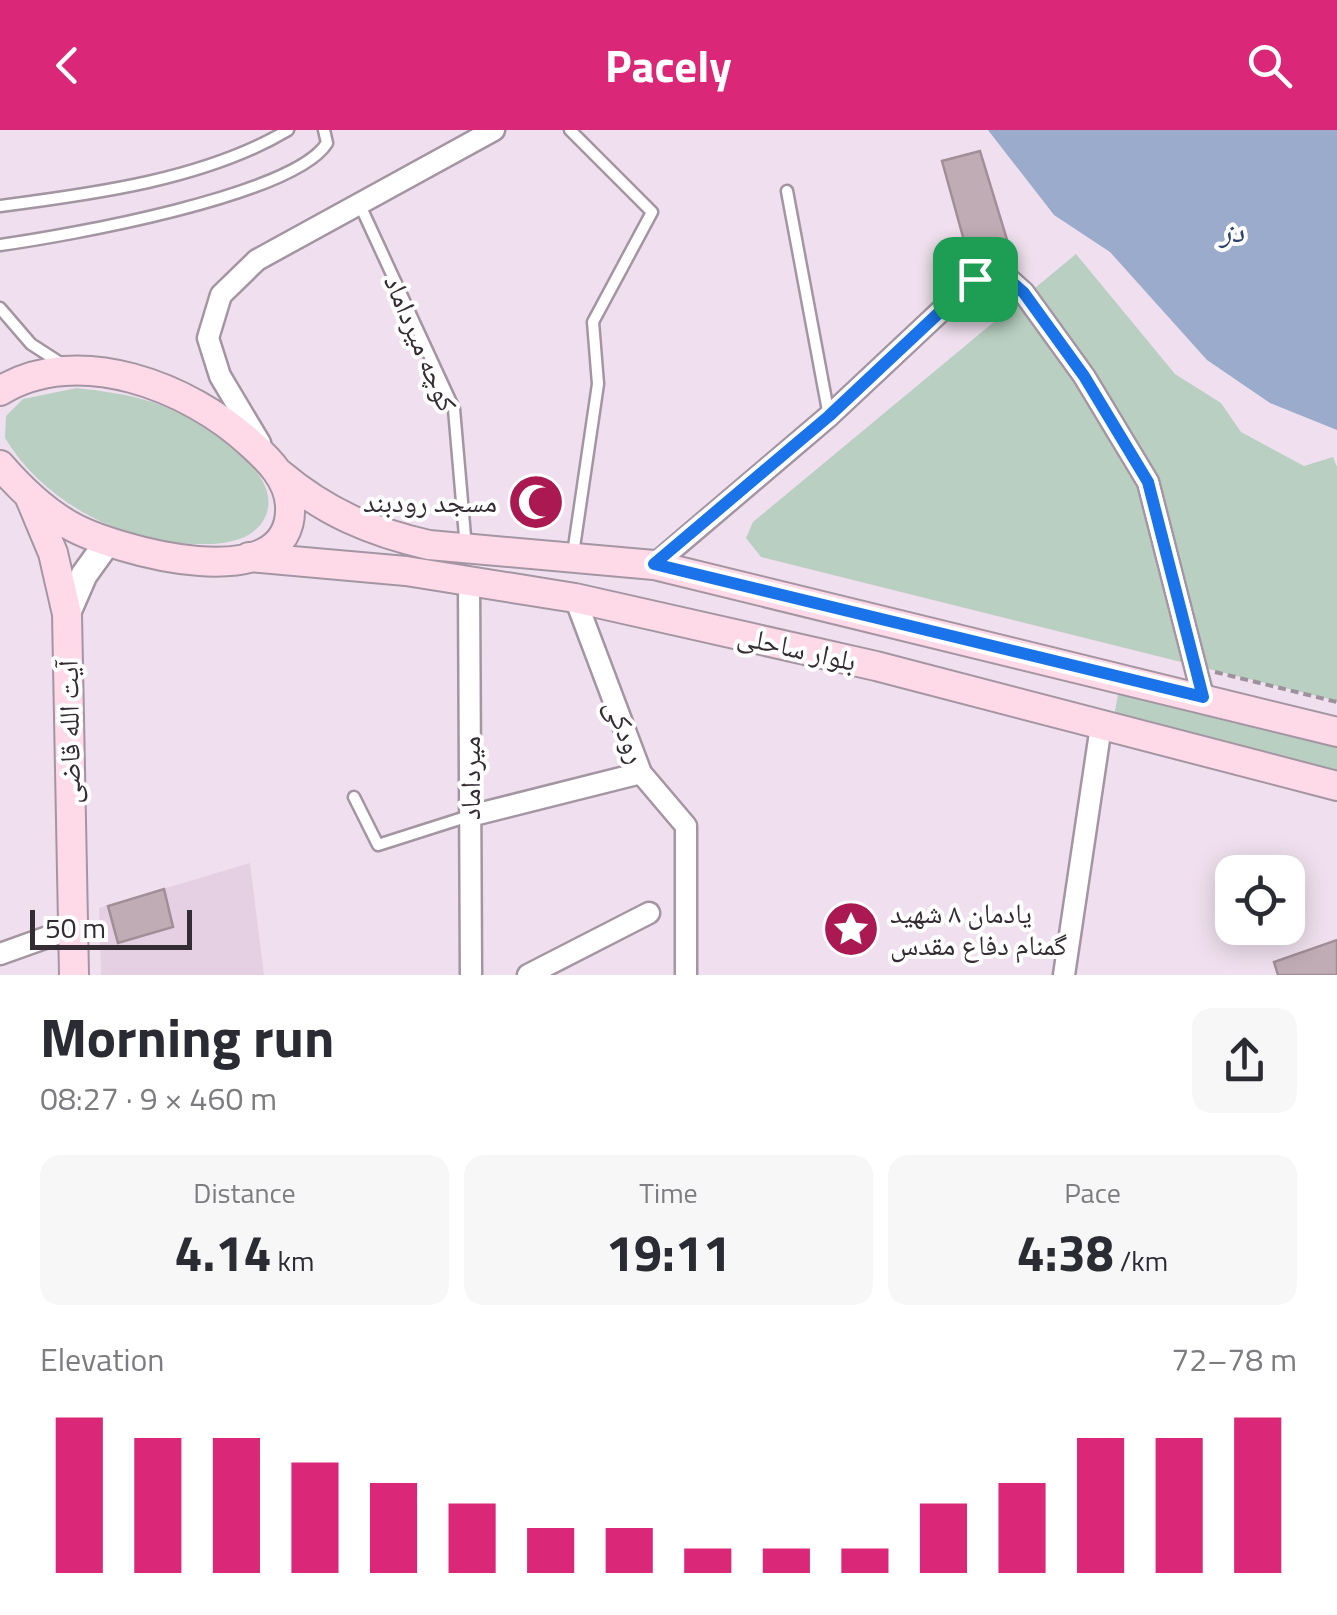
<!DOCTYPE html>
<html lang="en">
<head>
<meta charset="utf-8">
<style>
  :root { --surface:#fff; --page:#f7f7f7; --text:#2b2b33; --muted:#7c7c81; --accent:#db2777 }
  body { margin:0; font-family:"Titillium Web","Noto Naskh Arabic",sans-serif; background:var(--page); color:var(--text); height:100vh; display:flex; flex-direction:column; font-size:38px; white-space:nowrap }
  * { box-sizing:border-box; margin:0 }
  p { font-size:32px; color:var(--muted) }
  .icon { flex:none; width:55px; height:55px; fill:none; stroke:currentColor; stroke-width:2; stroke-linecap:round; stroke-linejoin:round }
  .map { position:relative; height:845px; overflow:hidden }
  .panel { display:flex; flex-direction:column; background:var(--surface); flex:1 }
  .panel>* { flex:none }
  .controls { position:absolute; left:1215px; top:725px; display:grid; gap:20px }
  .controls a { display:grid; place-items:center; width:90px; height:90px; border-radius:20px; background:var(--surface); box-shadow:0 5px 25px #0003; font-size:50px }
  .scale { position:absolute; left:30px; bottom:25px; width:162px; box-sizing:border-box; padding-left:10px; border:5px solid #332c32; border-top:0; font-size:28px; line-height:35px; white-space:nowrap; color:#332c32; -webkit-text-stroke:8px #fff; paint-order:stroke }
  .pin { position:absolute; display:grid; place-items:center; width:85px; height:85px; color:#fff; margin:-42px; border-radius:20px; box-shadow:0 5px 15px #0006 }
  .round { display:grid; place-items:center; flex:none; width:105px; height:105px; border-radius:20px; background:var(--page) }
  .overview { display:flex; align-items:center; justify-content:space-between; height:170px; padding:0 40px }
  h1 { font-size:55px; font-weight:700; line-height:75px }
  .metrics { display:grid; grid-template-columns:repeat(3,1fr); gap:15px; height:170px; padding:10px 40px }
  .metrics div { display:grid; align-content:center; border-radius:20px; background:var(--page); text-align:center }
  .metrics b { font-size:50px; font-weight:700 }
  .metrics small { font-size:28px; font-weight:400 }
  .metrics p { font-size:28px }
  .chart { height:280px; padding:20px 40px }
  .chart p { display:flex; justify-content:space-between }
  .chart svg { width:100%; height:180px; margin-top:10px; stroke:var(--accent); stroke-width:6 }
  header { display:flex; justify-content:space-between; align-items:center; height:130px; padding:0 40px; background:var(--accent); color:#fff; font-size:45px; font-weight:700 }
  .map>svg:first-child { display:block }
  .built { fill:#e5cfe3 }
  .green { fill:#b8cfc1 }
  .water { fill:#9aabcb }
  .building { fill:#c0acb5; stroke:#a18e97; stroke-width:2.5 }
  .lines { fill:none; stroke-linecap:round; stroke-linejoin:round }
  .service-casing { stroke:#a495a3; stroke-width:15 }
  .minor-casing { stroke:#a495a3; stroke-width:25 }
  .tertiary-casing { stroke:#a495a3; stroke-width:30 }
  .secondary-casing { stroke:#a495a3; stroke-width:32 }
  .path { stroke:#9d919c; stroke-width:4; stroke-dasharray:8 5; stroke-linecap:butt }
  .service { stroke:#fff; stroke-width:10 }
  .minor { stroke:#fff; stroke-width:20 }
  .tertiary { stroke:#fff; stroke-width:25 }
  .secondary { stroke:#fedae9; stroke-width:28 }
  .route-casing { stroke:#fff; stroke-width:20 }
  .route { stroke:#1a73e8; stroke-width:12 }
  .labels { text-anchor:middle; stroke-width:8; stroke-linejoin:round; paint-order:stroke }
  .street-label { font-size:28px; fill:#332c32; stroke:#fff }
  .poi-label { font-size:28px; fill:#332c32; stroke:#fff; text-anchor:end }
  .water-label { font-size:30px; font-style:italic; fill:#2c426e; stroke:#fff }
</style>
</head>
<body>
<header><svg class="icon" aria-label="back" viewBox="0 0 24 24"><path d="M15 5l-7 7 7 7"/></svg>Pacely<svg class="icon" aria-label="search" viewBox="0 0 24 24"><circle cx="10" cy="10" r="6"/><path d="M15 15l6 6"/></svg></header>
<div class="map">
<svg width="1337" height="845" viewBox="0 0 1337 845">
  <rect width="100%" height="100%" fill="#f0e0ef"/>
  <!-- built -->
  <path class="built" d="M250 733 264 845H101L99 778Z"/>
  <!-- green -->
  <path class="green" d="M1076 124 1175 244 1221 273 1241 302 1304 336 1333 327 1337 337V571L761 427 746 408 753 392Z
    M77 258C102 261 127 264 152 272 188 283 298 344 261 394 249 410 225 414 206 414 129 416 45 375 5 308L6 286 23 269Z
    M1120 554 1337 609V650L1113 591Z"/>
  <!-- water -->
  <path class="water" d="M988 0H1337V300L1270 273 1207 230 1110 122 1054 85Z"/>
  <!-- building -->
  <path class="building" d="M980 21 1008 113 968 125 942 31Z
    M164 759 173 797 118 813 108 776Z
    M1337 810V845H1278L1274 832Z"/>
  <g class="lines">
    <!-- service casing -->
    <g class="service-casing">
      <path id="service" d="M570 0 652 82 593 192 598 254 573 424
        M787 61 829 286
        M359 73 454 279 466 418
        M0 76C94 64 206 49 288 0
        M0 115C65 106 294 66 327 13L324 0
        M0 178 31 214 62 234
        M354 667 378 715 469 686"/>
    </g>
    <!-- minor casing -->
    <g class="minor-casing">
      <path id="minor" d="M260 313 220 246 208 208 221 165 257 130 494 0
        M654 435 829 286 975 149 1003 144 1024 163 1084 246 1148 352 1203 567
        M469 451 471 845
        M575 468 641 643 686 696V845
        M470 686 641 643
        M0 824 73 798
        M528 845 649 783
        M1064 845 1101 596"/>
    </g>
    <!-- tertiary casing -->
    <g class="tertiary-casing">
      <path id="tertiary" d="M67 484 84 445 107 413"/>
    </g>
    <!-- secondary casing -->
    <g class="secondary-casing">
      <path id="secondary" d="M0 261C78 213 190 257 251 314 269 330 289 350 290 376 295 472 112 420 69 395 42 380 20 358 0 335
        M280 344C325 382 371 402 429 415L654 435 1337 602
        M30 368 53 423 67 484 74 845
        M249 427 406 441 575 468 876 536 1337 656"/>
    </g>
    <!-- path -->
    <path class="path" d="M1215 542 1337 572"/>
    <!-- service -->
    <use href="#service" class="service"/>
    <!-- minor -->
    <use href="#minor" class="minor"/>
    <!-- tertiary -->
    <use href="#tertiary" class="tertiary"/>
    <!-- secondary -->
    <use href="#secondary" class="secondary"/>
  </g>
  <g class="lines">
    <!-- route casing -->
    <g class="route-casing">
      <path id="route" d="M1003 144 1024 163 1084 246 1148 352 1203 567 654 434 829 286 975 149Z"/>
    </g>
    <!-- route -->
    <use href="#route" class="route"/>
  </g>
  <!-- icons -->
  <defs>
    <g id="mosque-disc" transform="scale(2.875)"><circle r="9.5" fill="#aa1952" stroke="#fff"/><path d="M3.5-4.9A6 6 0 1 0 3.5 4.9A5 5 0 1 1 3.5-4.9Z" fill="#fff"/></g>
    <g id="sight-disc" transform="scale(2.875)"><circle r="9.5" fill="#aa1952" stroke="#fff"/><path d="M0-6L1.8-2.2L6-1.7L2.9 1.2L3.7 5.4L0 3.3L-3.7 5.4L-2.9 1.2L-6-1.7L-1.8-2.2Z" fill="#fff"/></g>
  </defs>
  <g fill-rule="evenodd">
    <use href="#mosque-disc" x="536" y="372"/>
    <use href="#sight-disc" x="851" y="799"/>
  </g>
  <g class="labels">
    <!-- street labels -->
    <g class="street-label">
      <text transform="translate(421 213) rotate(67)" y="10">کوچه میرداماد</text>
      <text transform="translate(797 518) rotate(13)" y="10">بلوار ساحلی</text>
      <text transform="translate(626 601) rotate(68)" y="10">رودکی</text>
      <text transform="translate(69 602) rotate(-91)" y="10">آیت الله قاضی</text>
      <text transform="translate(470 648) rotate(-90)" y="10">میرداماد</text>
    </g>
    <!-- poi labels -->
    <g class="poi-label">
      <text x="497" y="382">مسجد رودبند</text>
      <text x="890" y="793" text-anchor="start">یادمان ۸ شهید<tspan x="890" dy="32">گمنام دفاع مقدس</tspan></text>
    </g>
    <!-- water labels -->
    <g class="water-label">
      <text x="1232" y="112">دز</text>
    </g>
  </g>
</svg>
<div class="controls">
<a><svg class="icon" aria-label="locate" viewBox="0 0 24 24"><circle cx="12" cy="12" r="6"/><path d="M12 2v4M12 18v4M2 12h4M18 12h4"/></svg></a>
</div>
<div class="scale">50 m</div>
<div class="pin" style="left:975px;top:149px;background:#1e9e55"><svg class="icon" aria-label="arrive" viewBox="0 0 24 24"><path d="M6 21V4h12l-3 4 3 4H6"/></svg></div>
</div>
<section class="panel">
<div class="overview"><div><h1>Morning run</h1><p>08:27 · 9 × 460 m</p></div><a class="round"><svg class="icon" aria-label="share" viewBox="0 0 24 24"><path d="M12 15V3M7 8l5-5 5 5M5 13v7h14v-7"/></svg></a></div>
<div class="metrics">
<div><p>Distance</p><b>4.14<small> km</small></b></div>
<div><p>Time</p><b>19:11</b></div>
<div><p>Pace</p><b>4:38<small> /km</small></b></div>
</div>
<div class="chart"><p><span>Elevation</span>72–78 m</p>
<svg viewBox="0 0 160 44" preserveAspectRatio="none"><path d="M5 44V6M15 44V11M25 44V11M35 44V17M45 44V22M55 44V27M65 44V33M75 44V33M85 44V38M95 44V38M105 44V38M115 44V27M125 44V22M135 44V11M145 44V11M155 44V6"/></svg>
</div>
</section>
</body>
</html>
